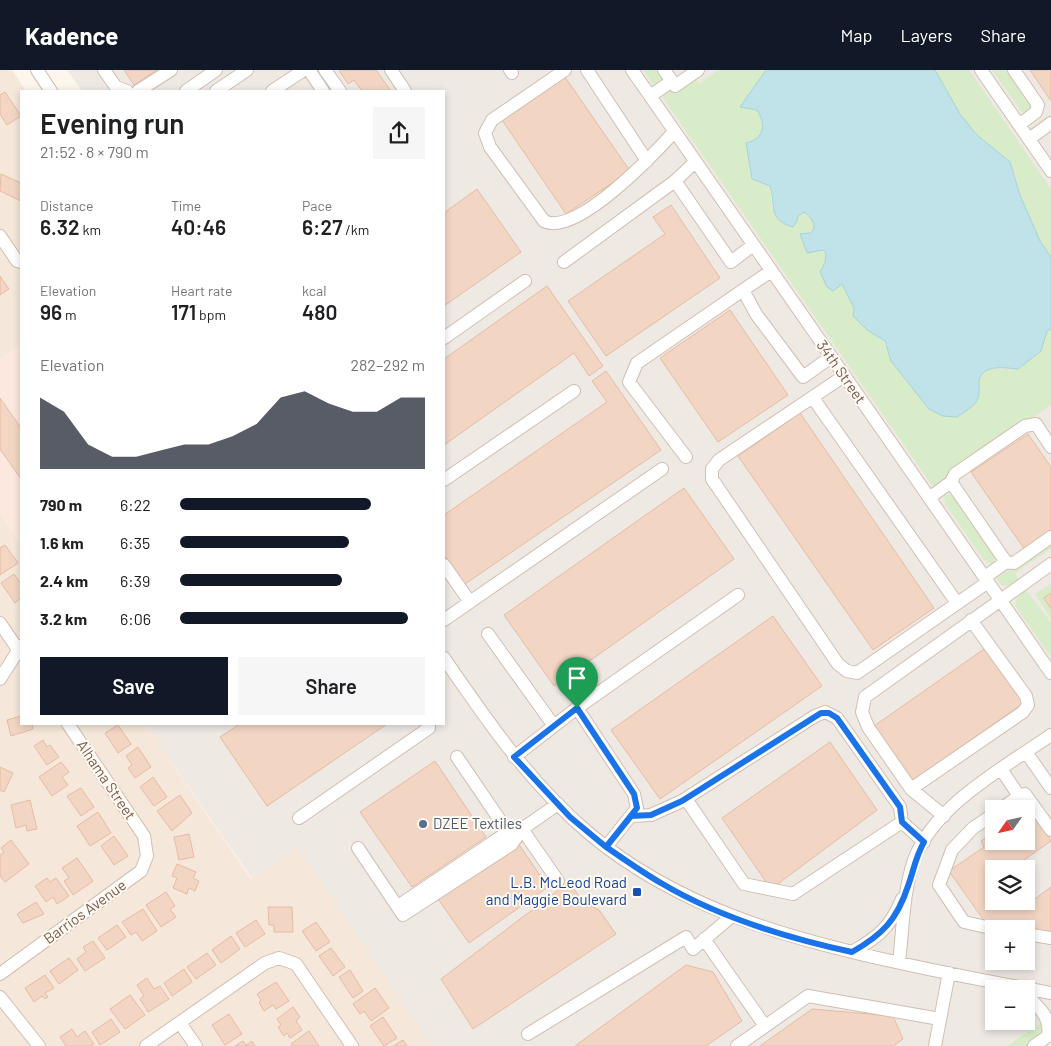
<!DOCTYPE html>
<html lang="en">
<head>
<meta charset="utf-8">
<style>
  :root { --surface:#fff; --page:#f6f6f6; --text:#202124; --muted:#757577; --accent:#111827 }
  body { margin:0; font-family:Barlow,sans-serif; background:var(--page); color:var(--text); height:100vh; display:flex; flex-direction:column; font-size:19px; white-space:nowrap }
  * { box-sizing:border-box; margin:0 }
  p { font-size:16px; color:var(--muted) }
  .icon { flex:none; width:28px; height:28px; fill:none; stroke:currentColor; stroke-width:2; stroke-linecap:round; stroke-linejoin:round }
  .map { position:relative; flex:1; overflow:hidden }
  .panel { position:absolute; left:20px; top:20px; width:425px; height:635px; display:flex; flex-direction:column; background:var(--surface); border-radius:0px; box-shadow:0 2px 8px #0003 }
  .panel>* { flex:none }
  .needle { width:32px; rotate:236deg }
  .controls { position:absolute; left:985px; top:730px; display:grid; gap:10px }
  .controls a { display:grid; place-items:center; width:50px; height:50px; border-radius:0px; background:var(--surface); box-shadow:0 2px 8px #0003; font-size:25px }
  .pin { position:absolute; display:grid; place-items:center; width:42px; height:42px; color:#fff; margin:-51px -21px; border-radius:50% 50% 50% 0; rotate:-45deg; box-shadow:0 0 5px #0007 }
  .pin .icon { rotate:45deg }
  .round { display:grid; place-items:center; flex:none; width:52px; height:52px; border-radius:0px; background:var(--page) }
  .summary { display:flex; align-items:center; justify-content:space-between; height:85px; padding:0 20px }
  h1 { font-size:28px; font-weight:600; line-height:38px }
  .stats { display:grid; grid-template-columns:repeat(3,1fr); gap:8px; height:85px; padding:5px 20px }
  .stats div { display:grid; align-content:center }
  .stats b { font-size:21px; font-weight:600 }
  .stats small { font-size:14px; font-weight:400 }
  .stats p { font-size:14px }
  .chart { height:140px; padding:10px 20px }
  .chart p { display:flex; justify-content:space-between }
  .chart svg { width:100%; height:90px; margin-top:5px; fill:var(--accent); opacity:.7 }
  .action { display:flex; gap:10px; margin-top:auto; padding:10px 20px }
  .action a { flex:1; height:58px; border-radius:0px; background:var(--accent); color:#fff; font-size:20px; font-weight:600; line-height:58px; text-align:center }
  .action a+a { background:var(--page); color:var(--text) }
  ul { padding:0 20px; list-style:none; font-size:16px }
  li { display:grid; grid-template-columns:80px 60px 1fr; align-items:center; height:38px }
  li i { height:12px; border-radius:6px; background:var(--accent) }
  header { display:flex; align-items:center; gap:30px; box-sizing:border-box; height:70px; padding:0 25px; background:var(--accent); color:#fff }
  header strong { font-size:24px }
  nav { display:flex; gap:28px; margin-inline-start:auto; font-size:18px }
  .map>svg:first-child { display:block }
  .residential { fill:#f5e8da }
  .commercial { fill:#fde8e0 }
  .industrial { fill:#efe9e4; fill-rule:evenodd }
  .green { fill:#d8ecc9 }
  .water { fill:#bfe3e8; stroke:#a5d3da }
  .building { fill:#f3d5c3; stroke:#e6bba3 }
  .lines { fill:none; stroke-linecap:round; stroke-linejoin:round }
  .minor-casing { stroke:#d1beb0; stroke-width:14 }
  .minor { stroke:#fff; stroke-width:12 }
  .route-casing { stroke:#fff; stroke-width:10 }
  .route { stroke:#1a73e8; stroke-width:6 }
  .service-dot { fill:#5c6f8a; stroke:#fffaf3; stroke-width:2 }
  .transit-dot { fill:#1a4fb4; stroke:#fffaf3; stroke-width:2 }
  .labels { text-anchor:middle; stroke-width:4; stroke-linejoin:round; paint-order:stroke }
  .street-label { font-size:15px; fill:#7a5c4d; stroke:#fffaf3 }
  .service-label { font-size:15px; fill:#4e5e75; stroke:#fffaf3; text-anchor:start }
  .transit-label { font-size:15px; fill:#164399; stroke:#fffaf3; text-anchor:end }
</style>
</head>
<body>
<header>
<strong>Kadence</strong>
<nav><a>Map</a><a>Layers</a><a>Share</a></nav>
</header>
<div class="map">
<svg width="1051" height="976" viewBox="0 0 1051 976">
  <rect width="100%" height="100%" fill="#fdf6ec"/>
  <!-- residential -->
  <path class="residential" d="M0 0H12L26 21H21V274L0 289Z
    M0 443 21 474V654H145L251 809 298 778 431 976H0Z"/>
  <!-- commercial -->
  <path class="commercial" d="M21 274V474L0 443V289Z"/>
  <!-- industrial -->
  <path class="industrial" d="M67 0H1051V946L1007 976H431L298 778 252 809 145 654H444V21H82ZM994 739H1026V771H994ZM994 799H1026V831H994ZM994 859H1026V891H994ZM994 919H1026V951H994Z"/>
  <!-- green -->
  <path class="green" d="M643 0H658L664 9 655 17Z
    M718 0H766L740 37 757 40C765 53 766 63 752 72L757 112 770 116 772 139 797 148 804 142 814 152V159L805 165 826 183 825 193 821 198 833 221 842 214 854 238 852 244C871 264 884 262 891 291L979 314 981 305 988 299H1018L1041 281 1047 261 1051 259V335L945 408 936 416 931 414 663 28 664 22 694 7 699 14Z
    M935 0H969L1051 119V187L1040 171 1020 125 1010 92 977 65 960 44Z
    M992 0H1010L1034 37 1025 44 1021 41Z
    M952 424 996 488 992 494 984 490 945 434 944 426Z
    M1051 473V479L1015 503 1018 509C1013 514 1009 517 1001 515L994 505 1013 499Z
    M1051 514V523L1044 528 1051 539V549L1035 524Z
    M1026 520 1051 552V587L1016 537C1014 529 1020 524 1026 520Z
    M1051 946V972L1046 976H1007Z"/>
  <!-- water -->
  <path class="water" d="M766 0H935L960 44 977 65 1010 92 1020 125 1040 171 1051 187V259L1047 261 1041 281 1018 299C1005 298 979 293 979 314 979 321 980 325 976 332 972 338 963 343 957 347L943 346 929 339 891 291 885 271 867 260 853 246 854 238 842 214 833 221 827 217 820 202 825 193 826 183 823 180 807 183 800 164 810 163 814 159C814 151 810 146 804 142L798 146 797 151 793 157C767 150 776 133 770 116L752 109 746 73C765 69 766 54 757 40L740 37Z"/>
  <!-- building -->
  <path class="building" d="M124 0H157L134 15Z
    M339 0H376L391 21H362L354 10 348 14Z
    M1030 0H1051V31Z
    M565 7 630 101 566 144 502 50Z
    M5 22 21 46 7 55 0 44V25Z
    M1 104 21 113V131L0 121Z
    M477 119 521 182 444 236V143Z
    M671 135 720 208 606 286 568 231 665 164 653 147Z
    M0 206 9 219 0 225Z
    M547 216 603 296 589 306 574 283 444 375V289Z
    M730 240 788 325 718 372 660 288Z
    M606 301 661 380 465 514 444 485V445L607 332 592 311Z
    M0 328 21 358V409L0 379Z
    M800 343 934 538 873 580 738 386Z
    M1028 364 1051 397V462L1025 480 971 402Z
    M684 418 734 489 554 616 504 545Z
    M5 475 18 493 0 505V478Z
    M14 504 21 514V528L15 533 1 513Z
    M1051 523V539L1044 528Z
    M773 546 822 616 660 729 611 660Z
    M987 577 1025 632 912 711 874 656Z
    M21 646V654H32L33 659 11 666 7 650Z
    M240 654H387L267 736 220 667Z
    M118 655 131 674 118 683 105 663Z
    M43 670 47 677 50 675 59 687 47 695 34 676Z
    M830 672 877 740 771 819 722 748Z
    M138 677 151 697 135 708 128 698 132 695 126 686Z
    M435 691 486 767 412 817 360 742Z
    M61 692 69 702 62 707 68 715 52 726 39 707Z
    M0 697 13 703 4 722 0 720Z
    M153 707 167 727 154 736 140 717Z
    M81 718 94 737 81 746 67 726Z
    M180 725 192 743 172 761 157 741Z
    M30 730 37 759 27 761 26 755 16 758 11 735Z
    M1028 738 1051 771 1011 799H994V831H1026V827L1035 829 1051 817V863L985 852 949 801 984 777 981 771 994 762V771H1026Z
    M98 742 111 763 90 776 77 756Z
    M189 764 194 787 179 790 174 767Z
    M114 766 128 786 114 795 101 776Z
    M11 770 29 794 5 812 0 806V785L4 782 1 778Z
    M518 773 548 817 469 873 438 829Z
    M77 788 93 811 73 825 64 811 69 808 62 798Z
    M177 794 196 802 193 808 199 811 195 821 189 818 187 824 173 818 177 808 172 806Z
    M47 808 50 812 56 808 69 826 57 834 53 827 46 832 35 816Z
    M569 812 583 832 599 840 616 864 473 959 441 909Z
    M166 822 175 836 170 839 176 847 161 857 146 835Z
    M36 832 44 844 23 853 17 844Z
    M268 837H292L293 862H274V855H269Z
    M143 839 157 861 142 871 136 862 131 865 122 852Z
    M256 850 265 864 245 877 236 863Z
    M316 852 330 872 316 881 302 861Z
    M117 855 126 867 107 880 98 868Z
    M231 866 240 879 221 893 212 880Z
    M93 871 105 888 85 901 77 889 86 882 83 877Z
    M331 878 345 897 333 906 319 886Z
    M207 883 216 895 196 909 187 897Z
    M69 888 78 900 59 914 50 901Z
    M686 895 713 902 742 951 706 976H575Z
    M184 899 192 912 172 926 164 913Z
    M350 900 363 921 353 928 339 907Z
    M45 905 54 918 45 923 48 927 45 929 42 926 34 932 25 918Z
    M147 908 154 919 160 916 169 929 148 942 140 929 144 926 137 915Z
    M276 912 289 931 276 939 273 935 264 941 259 932 261 930 257 924Z
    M375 918 389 938 371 951 364 941 360 944 353 934Z
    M130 925 145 945 125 959 110 939Z
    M293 937 300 947 296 951 302 960 290 968 287 963 284 966 278 957 281 955 277 949Z
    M812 939 893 946 903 969 893 976H760Z
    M229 944 242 964 225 975 212 955Z
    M383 947 397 968 384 976 370 956Z
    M111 949 120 962 100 975 92 962Z
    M72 959 77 967 85 961 94 974 90 976H66L60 967Z
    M309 961 319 976H292L291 974Z
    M403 970 407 976H393Z
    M243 971 246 975 252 971 255 976H235Z"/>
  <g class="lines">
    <!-- minor casing -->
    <g class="minor-casing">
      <path id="minor" d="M37 0 51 21
        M104 0 116 17 127 21
        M309 0 323 21
        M325 0 340 21
        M391 0 405 21
        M510 0 512 3
        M565 0 492 50 485 63 490 77 544 151C575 168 655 83 674 62
        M587 0 647 91
        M632 0 1051 603
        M981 0 1051 101
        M1014 0 1038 35 1036 42 1019 55
        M672 11 675 16 698 0
        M138 21 171 0
        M186 21 216 0
        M216 21 247 0
        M272 21 304 0
        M650 26 672 11 664 0
        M1029 69 1051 53
        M695 92 675 111 731 192 753 175
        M0 166 17 191 21 192
        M564 192 675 111
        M743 220 756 244 803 307 831 287
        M444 268 525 211
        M844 306 719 390 712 399V409L838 594 847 601 857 603 988 512
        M813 328 957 533
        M686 387 629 312 637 293 771 201
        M444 410 574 321
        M951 412 1006 492 1014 493 1051 467
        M929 428 951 412 955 404 1025 356 1036 354 1051 377
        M444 495 470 532 662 399
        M985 507 1006 492
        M444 550 470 532
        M0 553 21 584
        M488 564 554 656
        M444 588C488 652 531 715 591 765 678 837 783 867 891 891 944 903 997 913 1051 923
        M0 609 21 576
        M1026 682 1051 718
        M457 687 508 762 516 764
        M514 687 577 638
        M1001 699 1019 726 1025 724 1051 760
        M911 719 1023 642 1028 635 1026 626 971 550
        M686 729 744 814 793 824 902 752
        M1001 739 1019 726
        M994 744 973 758 952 780 939 815 964 852 995 859
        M631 746 651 745 682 731 815 646 825 642 837 648 900 737 902 752 924 772
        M944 746 911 719 868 657 862 642 865 627 1051 494
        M299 748 429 658V654
        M522 759 558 811
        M606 777 637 738 634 724 577 638 738 525
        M358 778 403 845 512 774 522 759 558 734
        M398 836 508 762
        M1026 864 1051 868
        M704 869 765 956
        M852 882C878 867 890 858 902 829
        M899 892C903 859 903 822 914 790 934 735 1005 697 1051 665
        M0 904 141 801 147 786 144 766 68 654
        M1026 925C1039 937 1051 947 1048 966
        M0 927 39 976
        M180 953 196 976
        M528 964 686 867 693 879 732 846
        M146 976 265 893 279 888 296 894 352 976
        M737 976 808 926 940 949
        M935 976 949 903
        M1034 976 1051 964"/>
    </g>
    <!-- minor -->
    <use href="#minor" class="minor"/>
  </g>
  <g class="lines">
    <!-- route casing -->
    <g class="route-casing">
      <path id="route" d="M577 638 634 724 637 738 606 777C624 789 642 802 661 813 718 847 787 868 852 882 882 865 897 850 908 816 914 800 915 788 924 772L902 752 900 737 837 648 829 643H821L682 731 651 745 631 746 606 777 570 747 514 687 577 638"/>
    </g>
    <!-- route -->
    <use href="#route" class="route"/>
  </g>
  <!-- markers -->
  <circle class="service-dot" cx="423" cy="754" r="5"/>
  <rect class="transit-dot" x="632" y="817" width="10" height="10" rx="2.5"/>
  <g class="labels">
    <!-- street labels -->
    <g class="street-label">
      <text transform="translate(841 302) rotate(55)" y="5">34th Street</text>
      <text transform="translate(106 710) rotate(56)" y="5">Alhama Street</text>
      <text transform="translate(85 842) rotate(-36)" y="5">Barrios Avenue</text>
    </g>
    <!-- service labels -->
    <g class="service-label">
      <text x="433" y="759">DZEE Textiles</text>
    </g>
    <!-- transit labels -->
    <g class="transit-label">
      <text x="627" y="818">L.B. McLeod Road<tspan x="627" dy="17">and Maggie Boulevard</tspan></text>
    </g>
  </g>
</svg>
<div class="controls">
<a><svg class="needle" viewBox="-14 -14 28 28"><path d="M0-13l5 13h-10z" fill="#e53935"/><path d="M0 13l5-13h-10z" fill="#757577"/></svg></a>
<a><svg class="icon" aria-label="layers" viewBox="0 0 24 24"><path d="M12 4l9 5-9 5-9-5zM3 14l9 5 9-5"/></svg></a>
<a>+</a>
<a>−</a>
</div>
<div class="pin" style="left:577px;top:638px;background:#1e9e55"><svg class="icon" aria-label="arrive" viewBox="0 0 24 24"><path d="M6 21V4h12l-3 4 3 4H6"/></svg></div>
<section class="panel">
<div class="summary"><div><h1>Evening run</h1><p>21:52 · 8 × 790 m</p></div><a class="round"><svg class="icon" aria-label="share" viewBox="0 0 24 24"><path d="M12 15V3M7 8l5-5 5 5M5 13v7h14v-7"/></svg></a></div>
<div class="stats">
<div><p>Distance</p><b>6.32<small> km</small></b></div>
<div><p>Time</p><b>40:46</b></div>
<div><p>Pace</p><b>6:27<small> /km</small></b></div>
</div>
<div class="stats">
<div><p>Elevation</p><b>96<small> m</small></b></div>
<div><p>Heart rate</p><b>171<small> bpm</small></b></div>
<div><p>kcal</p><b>480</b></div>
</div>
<div class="chart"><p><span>Elevation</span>282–292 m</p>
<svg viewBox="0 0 160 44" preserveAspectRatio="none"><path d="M0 44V9L10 16L20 32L30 38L40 38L50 35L60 32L70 32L80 28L90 22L100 9L110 6L120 12L130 16L140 16L150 9L160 9V44z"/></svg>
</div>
<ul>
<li><b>790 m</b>6:22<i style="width:78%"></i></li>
<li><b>1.6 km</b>6:35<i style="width:69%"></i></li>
<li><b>2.4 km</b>6:39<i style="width:66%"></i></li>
<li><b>3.2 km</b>6:06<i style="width:93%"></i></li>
</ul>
<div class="action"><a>Save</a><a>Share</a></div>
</section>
</div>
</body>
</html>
